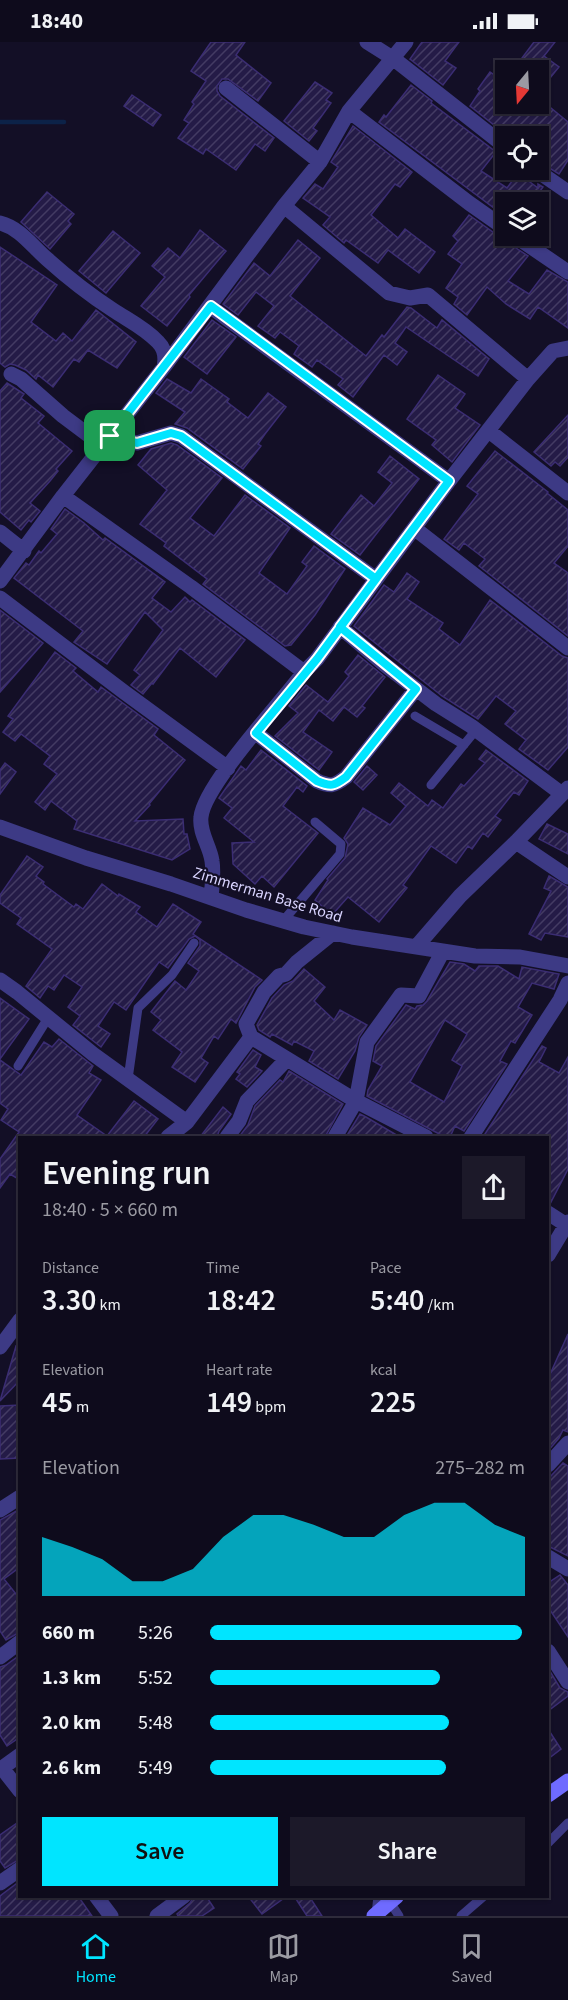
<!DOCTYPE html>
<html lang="en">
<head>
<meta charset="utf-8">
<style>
  :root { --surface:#0e0b1c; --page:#1c1929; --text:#f1f3f6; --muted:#9b9ba3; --line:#2e2b3b; --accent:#00e5ff }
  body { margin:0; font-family:"Source Sans 3",sans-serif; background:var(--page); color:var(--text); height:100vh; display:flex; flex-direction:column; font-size:22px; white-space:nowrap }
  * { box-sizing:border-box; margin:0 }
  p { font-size:20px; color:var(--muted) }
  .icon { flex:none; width:33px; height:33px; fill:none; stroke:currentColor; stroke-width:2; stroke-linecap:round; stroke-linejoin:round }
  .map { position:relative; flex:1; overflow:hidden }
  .details { position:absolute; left:18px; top:1094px; width:531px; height:762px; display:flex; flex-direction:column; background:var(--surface); border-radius:0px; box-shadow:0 2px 4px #0004,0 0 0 2px var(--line) }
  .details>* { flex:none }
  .needle { width:39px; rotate:198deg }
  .tools { position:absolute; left:495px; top:18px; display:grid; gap:12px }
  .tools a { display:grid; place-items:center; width:54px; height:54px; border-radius:0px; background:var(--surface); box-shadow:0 2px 4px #0004,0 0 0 2px var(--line); font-size:30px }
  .pin { position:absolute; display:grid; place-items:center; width:51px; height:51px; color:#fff; margin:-26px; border-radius:12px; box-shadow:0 3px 9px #0006 }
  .round { display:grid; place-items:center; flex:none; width:63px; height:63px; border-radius:0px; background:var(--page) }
  .head { display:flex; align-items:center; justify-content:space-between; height:102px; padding:0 24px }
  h1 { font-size:33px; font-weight:600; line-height:45px }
  .metrics { display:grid; grid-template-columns:repeat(3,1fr); gap:9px; height:102px; padding:6px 24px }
  .metrics div { display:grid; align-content:center }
  .metrics b { font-size:30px; font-weight:600 }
  .metrics small { font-size:16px; font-weight:400 }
  .metrics p { font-size:16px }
  .chart { height:168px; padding:12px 24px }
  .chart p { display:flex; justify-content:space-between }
  .chart svg { width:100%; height:108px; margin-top:6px; fill:var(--accent); opacity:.7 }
  .primary-button { display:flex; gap:12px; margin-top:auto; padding:12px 24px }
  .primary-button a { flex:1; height:69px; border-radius:0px; background:var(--accent); color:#111; font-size:24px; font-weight:600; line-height:69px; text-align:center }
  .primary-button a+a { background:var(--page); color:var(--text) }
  ul { padding:0 24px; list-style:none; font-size:20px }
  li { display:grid; grid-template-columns:96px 72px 1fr; align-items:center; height:45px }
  li i { height:15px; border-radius:8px; background:var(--accent) }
  .status { display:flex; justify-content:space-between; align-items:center; height:42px; padding:0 30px; background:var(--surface); direction:ltr }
  .status svg { height:16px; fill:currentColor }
  .tab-bar { display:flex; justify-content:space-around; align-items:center; height:84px; border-top:2px solid var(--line); background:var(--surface); font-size:16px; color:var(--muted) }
  .tab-bar a { display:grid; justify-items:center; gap:3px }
  .tab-bar .on { color:var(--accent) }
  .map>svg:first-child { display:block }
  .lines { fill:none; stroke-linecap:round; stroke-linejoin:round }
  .stream { stroke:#0c2248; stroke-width:4.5 }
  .building { fill:url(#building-hatch); stroke:#3b2d73; stroke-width:1.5; fill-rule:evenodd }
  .service { stroke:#3d3a85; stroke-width:9 }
  .minor { stroke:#3d3a85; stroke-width:15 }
  .secondary { stroke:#6f6bff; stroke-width:15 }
  .route-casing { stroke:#fff; stroke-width:12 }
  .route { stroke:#00e5ff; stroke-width:8 }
  .labels { text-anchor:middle; stroke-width:4.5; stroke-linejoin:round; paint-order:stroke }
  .street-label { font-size:16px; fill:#d9d4ff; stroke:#130f26 }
</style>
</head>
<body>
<div class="status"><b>18:40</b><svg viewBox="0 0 49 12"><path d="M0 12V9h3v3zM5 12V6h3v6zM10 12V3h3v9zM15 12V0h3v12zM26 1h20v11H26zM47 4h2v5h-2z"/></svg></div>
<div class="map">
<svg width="568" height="1874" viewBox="0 0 568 1874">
  <defs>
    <pattern id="building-hatch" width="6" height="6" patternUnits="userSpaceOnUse" patternTransform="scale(1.5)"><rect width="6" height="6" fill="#241b47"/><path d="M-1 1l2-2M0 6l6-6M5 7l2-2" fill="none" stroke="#433b63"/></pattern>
  </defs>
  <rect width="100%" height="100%" fill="#130f26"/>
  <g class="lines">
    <!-- stream -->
    <path class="stream" d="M0 80H64"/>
  </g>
  <!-- building -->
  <path class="building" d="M211 0H245L236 13 271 41 258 59 228 37H222L217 44V49L220 54 274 96 265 109 255 102 236 128 206 107 203 112 178 96 189 81 184 78 194 62 192 60 206 39 191 29Z
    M422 0H459L445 19 456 26 443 43 410 17Z
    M534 0H555L544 14 559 25 538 51V28H513Z
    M506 22V47L496 62H546L568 80V118L559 132 538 119V94H508L470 64 480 49 478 47 490 30 496 34Z
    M315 40 332 51 326 58 331 61 313 86 317 89 309 99 284 79Z
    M411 43 432 59 431 61 496 110 481 129 507 146 518 131 538 146V142L543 145 532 160H506V175L379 80 384 73 386 75Z
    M132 53 161 73 153 84 124 64Z
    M353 84 412 130 400 145 395 142 371 173 398 196 405 187 435 210 419 231 388 208 378 221 346 198 344 201 323 183 330 175 303 156 315 142 323 147 338 125 331 120Z
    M47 150 74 172 68 179 71 182 50 207 21 180Z
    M469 173 500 195 506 197 510 202 528 214 508 239 529 252 547 228 568 240V286L538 265 530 277 506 262 487 245 467 273 454 262 458 255 446 246 462 222 448 212 458 199 453 194Z
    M200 188 226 209 189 253 190 255 167 284 141 264 165 235 152 224 168 206 180 216Z
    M113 189 140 211 106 251 79 229Z
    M298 198 320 216 290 254 366 314 382 293 384 295 407 265 411 266 437 286 442 278 489 317 478 334 406 285 395 301 407 310 397 323 384 313 353 355 338 343 343 337 317 318 312 325 294 312 299 304 280 290 275 296 258 284 274 264 256 250 238 273 223 262 254 221 270 234Z
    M0 205 57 243 31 280 56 299 63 291 72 299 96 268 136 300 117 326 88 308 79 320 74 317 53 345 38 333 36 337 26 328 15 323 10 322 5 325 0 321Z
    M212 278 236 295 207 332 184 315Z
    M438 333 465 352 455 366 480 383 452 420 432 403 436 398 407 377Z
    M167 337 191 351 201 337 229 357 227 360 248 376 268 351 286 365 265 392 258 402 261 404 243 427 187 386 175 382 185 370 156 351Z
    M7 341 24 352 21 356 44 374 38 381 72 409 56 427 58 429 50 439 30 461 40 469 31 480 29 478 21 488 0 470V349Z
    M568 373V415L560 424 555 420 551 424 534 410Z
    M171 401 177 403 222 436 190 476 214 494 245 453 290 486 259 531 287 552 307 524 302 520 314 504 345 527 315 573 291 603 285 604 203 542 207 537 164 504 166 501 140 482 167 448 138 423 151 407Z
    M495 409 548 450 547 451 568 468V504L554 521 568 531V594L479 524 485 517 464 501 459 508 444 497 478 452 467 444Z
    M390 414 419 437 360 513 331 492 361 453 374 464 392 441 378 430Z
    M65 467 84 481 103 498 105 496 165 540 152 556 171 570 185 555 190 560 192 558 245 598 216 635 180 606 153 642 152 641 143 652 131 643 140 633 134 628 163 588 145 570 107 622 74 600 83 589 14 536 26 521 29 523 39 509 41 511 57 492 51 487Z
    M407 531 419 540 407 557 443 581 439 587 460 603 490 558 562 614 568 616V705L548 728 519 707 526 698 505 682 516 669 496 654 478 677 442 654 354 584 384 543 394 550Z
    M0 568 43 601 0 650Z
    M55 610 76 626 73 629 98 650 101 645 158 687 154 693 185 718 149 762 150 763 135 779 183 777 184 792H187L190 807 172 818 74 787 77 779 51 759 45 768 35 760 57 732 44 722 50 714 21 692 15 699 3 690 13 677 8 674Z
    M358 613 385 635 362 664 365 666 357 675 344 665 333 679 319 668 303 690 332 710 319 728 275 694 298 671 289 664 306 643 328 660 349 634 345 630Z
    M261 708 307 744 303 750 297 745 283 764 318 791 274 845 262 834 255 842 233 822 232 801 254 800 224 776 232 766 219 756 241 724 246 728Z
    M486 708 528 739 519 753 514 750 495 774 501 778 488 795 483 791 472 807 468 804 456 821 431 804 403 843 407 846 379 880 348 855 332 873 315 858 328 838 327 837 345 816 348 802 344 796 363 766 390 783 406 764 391 751 399 741 428 764 432 758 443 766 461 742 464 744 485 721 479 717Z
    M5 721 16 730 0 752V728Z
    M367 724 377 733 363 748 354 740Z
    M547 782 568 792V812L539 797Z
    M27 814 43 825 36 834 44 840 43 842 74 865 76 862 83 867 102 842 118 854 119 852 140 865 136 870 157 885 173 862 201 880 193 892 262 938 255 945 236 981 231 977 218 997 214 994 201 1016 208 1021 195 1040 172 1025 182 1010 153 988 161 978 151 970 175 939 186 948 199 929 188 921 200 904V898L195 894 189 897 168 926 159 920 126 968 114 960 98 984 110 992 101 1005 73 983 80 974 68 965 82 945 64 933 54 948 48 944 40 956 26 944 52 907 17 882 21 876 0 861V853Z
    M549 834 568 845V895L545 891 541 898 529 892 551 849 544 846Z
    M450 920 464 922 475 929 479 924H498L519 937 522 925 559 932 554 947 532 941 518 965 532 973 515 1001 511 999 500 1019 507 1022 464 1089 455 1084 450 1095H445L367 1054 368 1048 382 1024 373 1019 376 1004 406 963 415 967 417 964 423 963 427 959ZM445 978 467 992 452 1018 462 1024 444 1060 410 1040Z
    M304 927 325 945 314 959 334 978 340 968 367 983 359 995 355 1009 338 1037 309 1019 314 1009 294 999 292 1003 272 992 270 995 259 988 257 983 272 956 284 943 293 939Z
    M0 956 29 977 0 1017Z
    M59 997 93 1024 89 1031 101 1038 77 1073 107 1094 134 1059 158 1077 144 1095H20V1138L10 1132 0 1146V1117L19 1090 1 1078 8 1067 0 1061V1018L21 1033 44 1000 52 1005Z
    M542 1004 546 1006 539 1020 559 1031 568 1015V1127L550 1162 548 1161V1095H483Z
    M253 1008 261 1013 255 1025 262 1029 247 1045 236 1037 240 1032 237 1030Z
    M289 1029 343 1062 325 1095H239L248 1083 255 1064 280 1038 283 1040Z
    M223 1065 231 1072 219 1089 217 1095H200Z
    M360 1072 366 1075 400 1095H346Z
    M568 1292V1390L563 1388 559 1396 548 1409V1337Z
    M16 1304 20 1305V1338L0 1359Z
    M20 1363V1416L0 1417V1364Z
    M563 1421 568 1424V1514L548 1504V1437Z
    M20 1467V1525L4 1537 20 1557V1590L6 1598 0 1589V1478Z
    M560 1533 568 1543V1595L548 1565V1541Z
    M20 1613V1695L7 1704 0 1693V1625L6 1623Z
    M548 1626 560 1646 568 1650V1654L548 1669Z
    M548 1687 561 1707 548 1717Z
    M20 1779V1817L5 1826 0 1819V1793Z
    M20 1839V1854H78L92 1874H0V1854Z
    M194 1854H206L214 1866 202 1874H178L177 1872 190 1861Z
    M248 1854H287L262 1872Z
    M294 1854H309L322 1874H307Z"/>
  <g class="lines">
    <!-- service -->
    <path class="service" d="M415 674 464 703
      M431 743 476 688
      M283 879 340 812 341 802 315 780
      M18 1024 48 976
      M128 1037 138 966 172 933 194 901
      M548 1801 568 1781
      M390 1860 399 1874
      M376 1872 378 1854
      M461 1874 484 1854"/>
    <!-- minor -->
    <path class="minor" d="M367 0 394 17 506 105
      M226 46 320 120
      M349 69 469 161 506 187
      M536 128 568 150
      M284 164 389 251 410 256 428 253 528 337
      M0 181C20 186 32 204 47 217 67 235 90 253 113 268 128 278 145 286 158 300 165 307 166 316 164 325L63 454 0 539
      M515 194 568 230
      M211 265 449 439
      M164 325 284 164 320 120 349 69 406 0
      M11 332 21 337 63 374 103 404
      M489 389 568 451
      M110 394 137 401 171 391 181 394 376 537
      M63 454 191 545 304 630C282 660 204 743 201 775 199 791 210 804 212 819 214 831 212 844 211 856
      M414 486 568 606
      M0 490 24 509
      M0 556 124 650 228 726
      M340 585 385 623 436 662 471 684 562 752
      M304 630 317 617 449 439 528 337 553 309 568 306
      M256 691 317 739C331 745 334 744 346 735L416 647
      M0 785 86 816 171 842 246 868 304 885 352 895 475 914 520 915 568 924
      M516 800 568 835
      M416 905 460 854 516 800 568 746
      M0 938 17 950 93 1012 187 1080 251 995 246 982 264 950 279 934 286 932 297 920 333 891
      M251 995 356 1059 426 1095
      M168 1095 187 1080
      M227 1095 239 1079 247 1059 287 1017
      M335 1095 356 1059 367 1000 401 953 419 954 443 909
      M471 1095 560 958 568 941
      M548 1171 568 1184
      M548 1213 568 1180
      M0 1305 20 1278
      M548 1423 568 1401
      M0 1468 20 1455
      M548 1515 568 1527
      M548 1609 568 1640
      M0 1615 20 1600
      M20 1713 2 1726 20 1749
      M0 1841 20 1827
      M96 1854 111 1874
      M157 1874 184 1854"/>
    <!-- secondary -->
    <path class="secondary" d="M548 1753 568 1739
      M374 1874 397 1854"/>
  </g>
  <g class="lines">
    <!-- route casing -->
    <g class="route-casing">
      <path id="route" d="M110 394 137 401 171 391 181 394 376 537 317 617 256 691 317 739C331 745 334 744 346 735L416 647 340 585 449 439 211 264 110 394"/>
    </g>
    <!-- route -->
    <use href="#route" class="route"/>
  </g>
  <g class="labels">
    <!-- street labels -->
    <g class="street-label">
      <text transform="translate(268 852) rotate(17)" y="6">Zimmerman Base Road</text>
    </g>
  </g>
</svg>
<div class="tools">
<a><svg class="needle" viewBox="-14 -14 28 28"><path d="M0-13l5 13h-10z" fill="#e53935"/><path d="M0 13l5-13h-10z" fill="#9b9ba3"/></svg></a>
<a><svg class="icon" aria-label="locate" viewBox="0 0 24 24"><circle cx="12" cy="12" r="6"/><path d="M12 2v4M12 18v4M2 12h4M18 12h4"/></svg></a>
<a><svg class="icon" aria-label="layers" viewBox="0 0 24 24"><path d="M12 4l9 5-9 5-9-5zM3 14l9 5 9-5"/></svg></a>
</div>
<div class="pin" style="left:110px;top:394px;background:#1e9e55"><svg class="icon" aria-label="arrive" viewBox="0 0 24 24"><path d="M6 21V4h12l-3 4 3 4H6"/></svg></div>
<section class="details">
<div class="head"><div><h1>Evening run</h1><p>18:40 · 5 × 660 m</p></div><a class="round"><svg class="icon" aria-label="share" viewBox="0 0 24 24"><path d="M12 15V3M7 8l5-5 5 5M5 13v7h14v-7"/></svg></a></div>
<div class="metrics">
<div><p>Distance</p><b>3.30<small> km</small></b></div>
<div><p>Time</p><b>18:42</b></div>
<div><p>Pace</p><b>5:40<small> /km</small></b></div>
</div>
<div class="metrics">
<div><p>Elevation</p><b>45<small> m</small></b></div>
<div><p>Heart rate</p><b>149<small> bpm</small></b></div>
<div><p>kcal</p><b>225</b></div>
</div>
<div class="chart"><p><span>Elevation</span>275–282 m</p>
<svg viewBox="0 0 160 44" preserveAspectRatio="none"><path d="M0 44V20L10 24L20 29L30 38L40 38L50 33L60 20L70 11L80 11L90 15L100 20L110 20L120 11L130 6L140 6L150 15L160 20V44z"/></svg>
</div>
<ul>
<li><b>660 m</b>5:26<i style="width:99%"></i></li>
<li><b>1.3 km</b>5:52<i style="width:73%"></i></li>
<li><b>2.0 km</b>5:48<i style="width:76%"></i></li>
<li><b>2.6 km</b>5:49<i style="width:75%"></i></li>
</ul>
<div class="primary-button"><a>Save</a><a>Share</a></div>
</section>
</div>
<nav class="tab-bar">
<a class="on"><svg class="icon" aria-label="home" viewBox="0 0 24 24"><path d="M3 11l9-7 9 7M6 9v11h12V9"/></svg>Home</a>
<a><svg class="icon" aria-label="map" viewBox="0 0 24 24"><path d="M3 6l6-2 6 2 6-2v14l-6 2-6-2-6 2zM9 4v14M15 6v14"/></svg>Map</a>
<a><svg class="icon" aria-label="saved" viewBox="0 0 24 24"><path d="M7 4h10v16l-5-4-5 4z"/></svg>Saved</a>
</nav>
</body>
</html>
